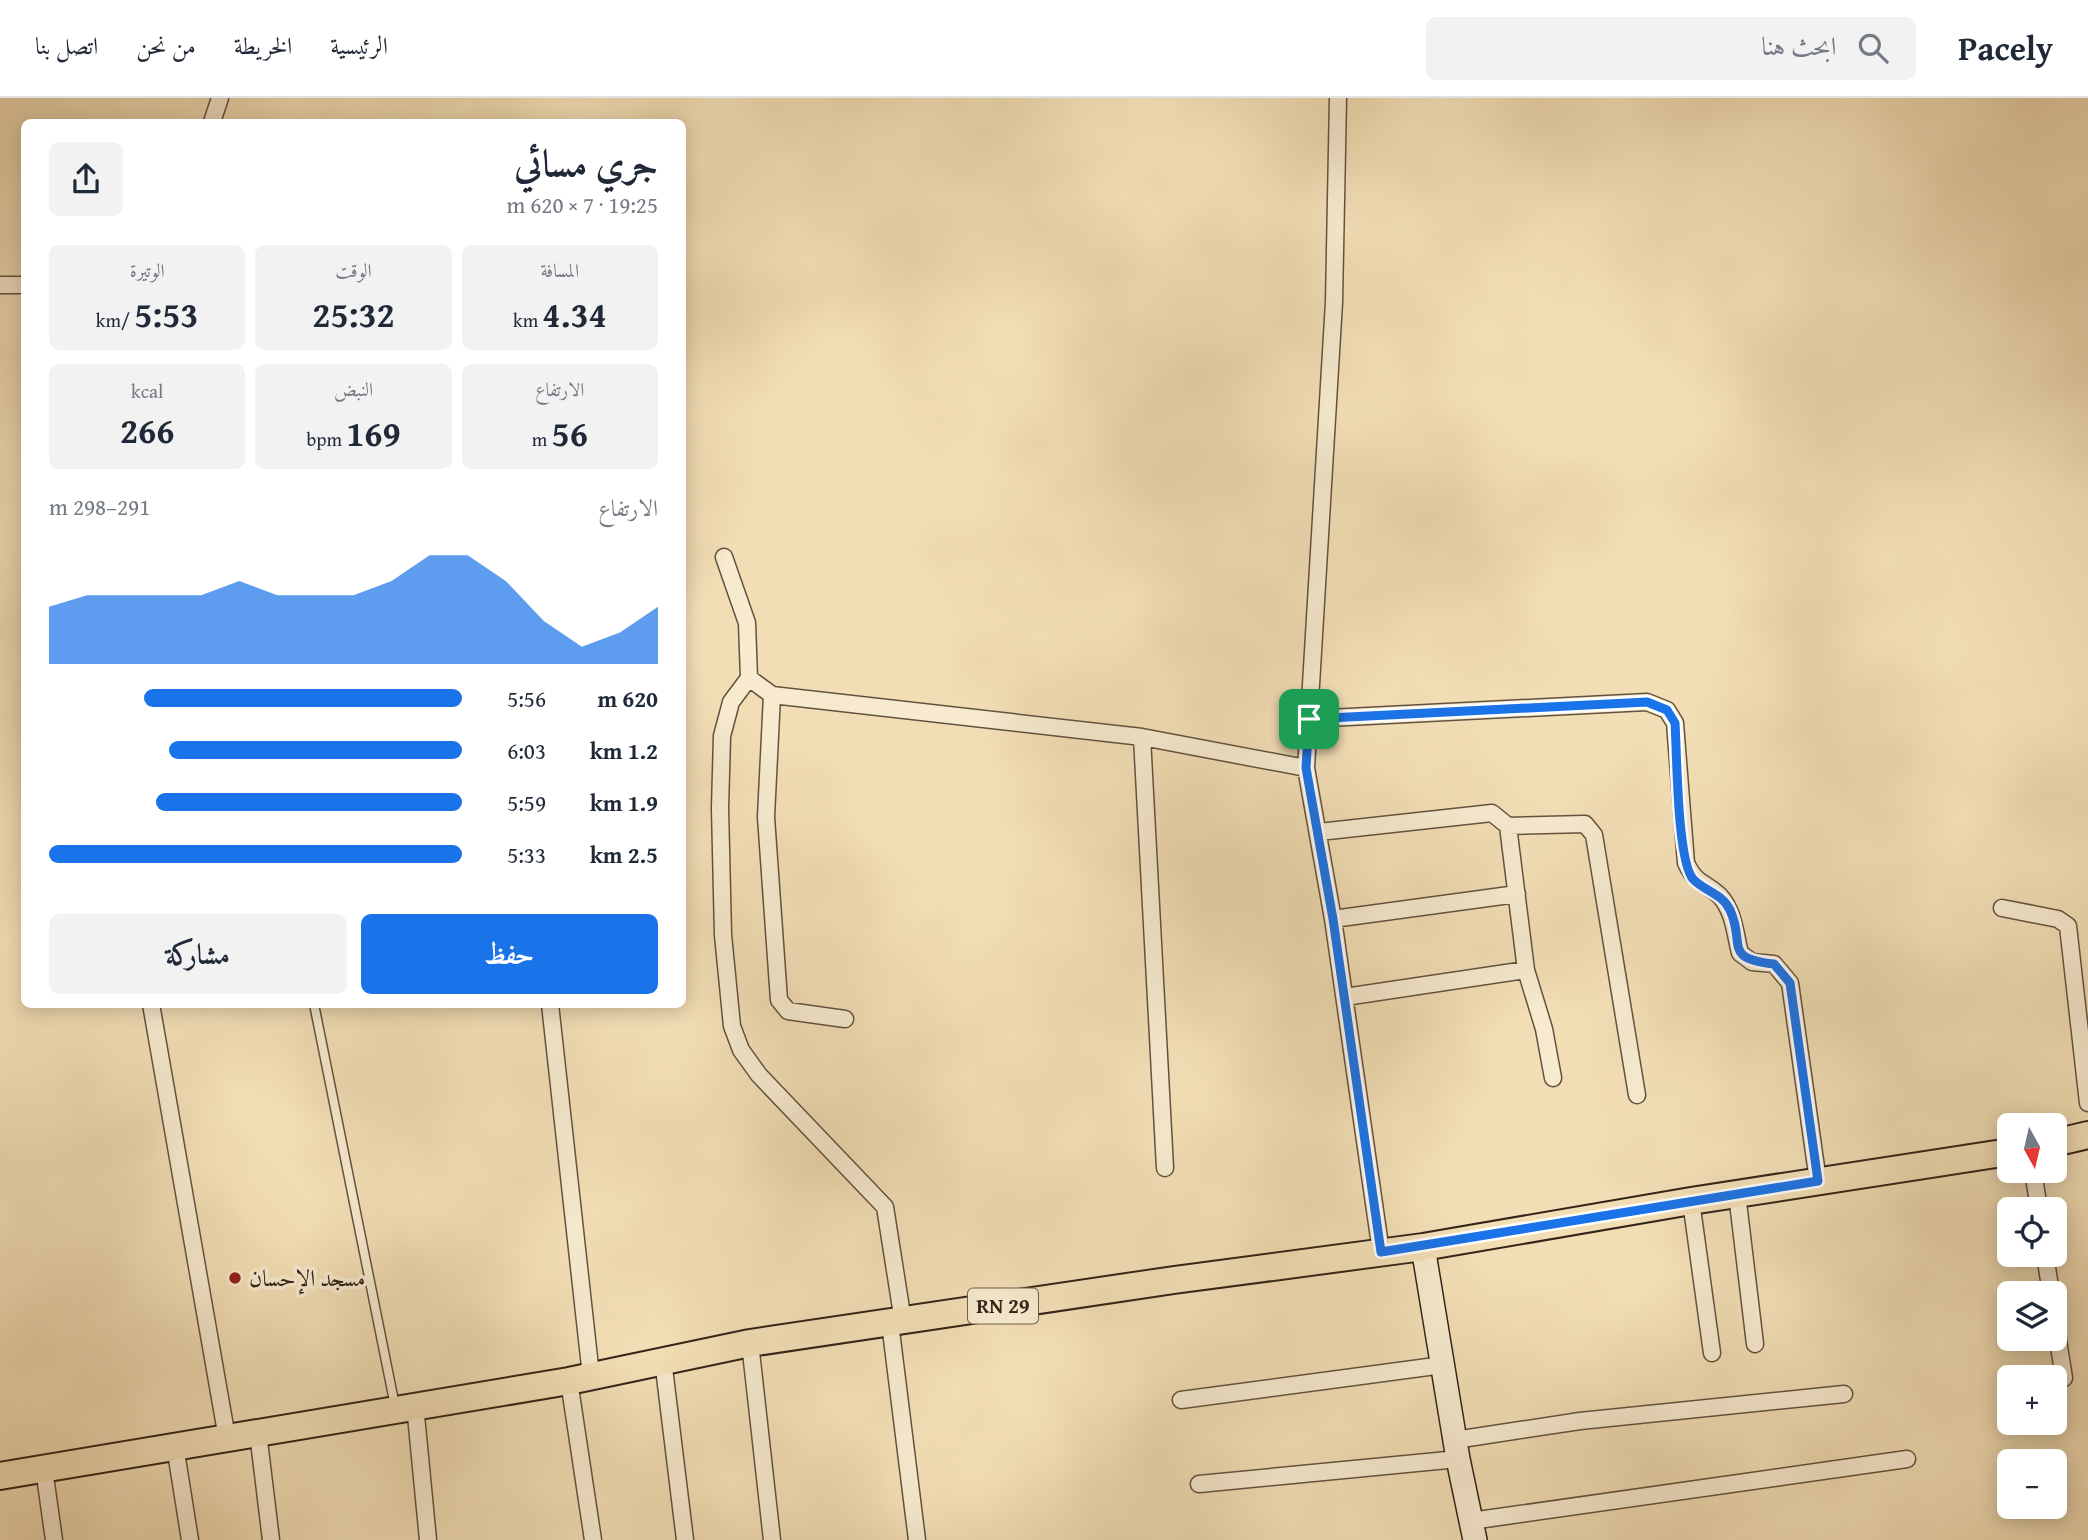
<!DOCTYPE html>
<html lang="ar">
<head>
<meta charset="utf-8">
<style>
  :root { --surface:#fff; --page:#f2f2f3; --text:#1f2937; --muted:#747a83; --line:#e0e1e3; --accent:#1a73e8 }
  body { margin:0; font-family:"Gentium Book Plus",Amiri,serif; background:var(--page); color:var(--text); direction:rtl; height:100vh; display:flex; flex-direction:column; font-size:26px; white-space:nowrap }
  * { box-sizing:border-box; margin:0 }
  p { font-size:23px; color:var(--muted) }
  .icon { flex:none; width:38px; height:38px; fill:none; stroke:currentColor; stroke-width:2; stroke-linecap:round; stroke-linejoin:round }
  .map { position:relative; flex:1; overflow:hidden; direction:ltr }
  .side { position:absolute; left:21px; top:21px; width:665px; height:889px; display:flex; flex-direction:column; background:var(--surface); border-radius:10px; box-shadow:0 4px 18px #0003; direction:rtl }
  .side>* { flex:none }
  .needle { width:46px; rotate:172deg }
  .controls { position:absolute; left:1997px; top:1015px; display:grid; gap:14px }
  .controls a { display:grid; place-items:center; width:70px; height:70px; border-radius:10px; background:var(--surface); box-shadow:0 4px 18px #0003; font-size:35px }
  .pin { position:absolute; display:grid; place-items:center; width:60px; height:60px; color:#fff; margin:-30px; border-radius:14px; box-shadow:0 4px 10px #0006 }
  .round { display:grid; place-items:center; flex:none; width:74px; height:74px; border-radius:10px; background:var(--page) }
  .summary { display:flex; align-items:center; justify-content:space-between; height:119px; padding:0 28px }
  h1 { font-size:38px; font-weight:700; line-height:52px }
  .metrics { display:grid; grid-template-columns:repeat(3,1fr); gap:10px; height:119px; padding:7px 28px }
  .metrics div { display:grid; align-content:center; border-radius:10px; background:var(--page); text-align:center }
  .metrics b { font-size:35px; font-weight:700 }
  .metrics small { font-size:19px; font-weight:400 }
  .metrics p { font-size:19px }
  .chart { height:196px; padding:14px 28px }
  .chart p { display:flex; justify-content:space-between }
  .chart svg { width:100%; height:126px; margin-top:7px; fill:var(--accent); opacity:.7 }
  .button { display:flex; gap:14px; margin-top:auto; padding:14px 28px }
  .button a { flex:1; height:80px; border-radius:10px; background:var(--accent); color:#fff; font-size:28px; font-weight:700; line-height:80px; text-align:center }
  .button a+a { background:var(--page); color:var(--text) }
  ul { padding:0 28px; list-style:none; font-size:23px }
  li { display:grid; grid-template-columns:112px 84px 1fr; align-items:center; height:52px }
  li i { height:18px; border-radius:9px; background:var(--accent) }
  header { display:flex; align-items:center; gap:42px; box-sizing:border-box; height:98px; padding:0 35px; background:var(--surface); border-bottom:2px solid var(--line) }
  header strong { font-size:33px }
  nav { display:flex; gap:38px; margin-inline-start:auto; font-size:24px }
  .search { width:490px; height:63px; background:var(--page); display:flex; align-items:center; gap:18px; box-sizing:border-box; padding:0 24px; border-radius:10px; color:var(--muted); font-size:26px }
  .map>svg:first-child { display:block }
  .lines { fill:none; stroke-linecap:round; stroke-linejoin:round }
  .lane-casing { stroke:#635240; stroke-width:11 }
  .street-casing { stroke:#635240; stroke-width:19 }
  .secondary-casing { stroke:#332419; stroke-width:26 }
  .primary-casing { stroke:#332419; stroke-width:30 }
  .lane { stroke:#f7eacf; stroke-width:8 }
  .street { stroke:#f7eacf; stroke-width:16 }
  .secondary { stroke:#f7eacf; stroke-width:23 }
  .primary { stroke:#f2deb5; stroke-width:26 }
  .route-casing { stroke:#fff; stroke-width:14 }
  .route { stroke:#1a73e8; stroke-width:9 }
  .poi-dot { fill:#8f2418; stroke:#f7eacf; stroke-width:2.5 }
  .labels { text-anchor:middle; stroke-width:7; stroke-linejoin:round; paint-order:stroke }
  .shield { fill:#f7eacf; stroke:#6e5f50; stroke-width:2 }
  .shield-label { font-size:21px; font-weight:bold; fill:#332419 }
  .poi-label { font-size:23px; fill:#332419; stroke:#f7eacf; text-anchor:start }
</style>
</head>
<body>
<header>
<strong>Pacely</strong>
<div class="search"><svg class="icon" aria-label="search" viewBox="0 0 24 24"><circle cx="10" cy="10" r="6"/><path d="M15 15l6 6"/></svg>ابحث هنا</div>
<nav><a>الرئيسية</a><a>الخريطة</a><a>من نحن</a><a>اتصل بنا</a></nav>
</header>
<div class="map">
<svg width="2088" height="1442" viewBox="0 0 2088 1442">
  <rect width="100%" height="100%" fill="#f2deb5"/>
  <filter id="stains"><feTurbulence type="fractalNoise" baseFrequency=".00286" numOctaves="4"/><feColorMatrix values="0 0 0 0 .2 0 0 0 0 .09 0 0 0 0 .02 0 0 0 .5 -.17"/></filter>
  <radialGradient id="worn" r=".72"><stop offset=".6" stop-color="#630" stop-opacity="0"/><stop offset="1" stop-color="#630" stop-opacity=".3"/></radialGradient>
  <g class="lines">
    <!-- lane casing -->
    <g class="lane-casing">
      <path id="lane" d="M314 906 395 1308"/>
    </g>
    <!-- street casing -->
    <g class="street-casing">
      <path id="street" d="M1338 0 1334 204 1306 670 1333 821 1381 1154
        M212 24 220 0
        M0 187H24
        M724 459 747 525 749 580 772 597 1142 639 1306 670
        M749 580 731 604 722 638 720 710 723 837 732 928 741 952 759 977 885 1109 903 1223
        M772 597 766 719 779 902 788 913 845 921
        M1309 621 1647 604 1667 612 1675 625 1686 765C1697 788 1705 783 1720 798 1734 814 1735 835 1740 855L1752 864 1774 866 1790 885 1818 1083
        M1142 639 1165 1070
        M1508 728 1585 726 1594 737 1637 997
        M1319 734 1492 715 1508 728 1526 872 1544 931 1553 980
        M2002 810 2058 821 2068 828 2088 1005
        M1333 821 1517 796
        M1345 899 1526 872
        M151 906 227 1340
        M550 906 591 1278
        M2033 1073 2039 1111
        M1737 1096 1755 1246
        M1691 1103 1712 1255
        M2045 1157 2051 1195
        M2054 1217 2064 1280
        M890 1225 917 1442
        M750 1245 772 1442
        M663 1262 685 1442
        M569 1283 593 1442
        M1181 1302 1443 1267
        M415 1307 428 1442
        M258 1335 271 1442
        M1455 1342 1580 1323 1844 1296
        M175 1348 190 1442
        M44 1371 54 1442
        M1199 1386 1458 1361
        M1471 1423 1907 1361"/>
    </g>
    <!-- secondary casing -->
    <g class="secondary-casing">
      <path id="secondary" d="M1423 1149 1458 1361 1475 1442"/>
    </g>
    <!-- primary casing -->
    <g class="primary-casing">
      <path id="primary" d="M2054 1045 2088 1037
        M0 1378 569 1283 750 1245 1174 1182 1423 1149 1691 1103 2009 1054"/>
    </g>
    <!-- lane -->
    <use href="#lane" class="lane"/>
    <!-- street -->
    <use href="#street" class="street"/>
    <!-- secondary -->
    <use href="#secondary" class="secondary"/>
    <!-- primary -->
    <use href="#primary" class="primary"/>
  </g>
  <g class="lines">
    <!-- route casing -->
    <g class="route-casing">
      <path id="route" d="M1647 604 1667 612 1675 625C1677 655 1677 762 1693 781 1704 793 1722 795 1730 812 1746 847 1722 860 1774 866L1790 885 1818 1083 1381 1154 1333 821 1306 670 1309 621Z"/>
    </g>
    <!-- route -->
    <use href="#route" class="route"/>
  </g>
  <!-- markers -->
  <circle class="poi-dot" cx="235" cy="1180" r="7"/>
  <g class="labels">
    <!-- shield labels -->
    <rect class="shield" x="968" y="1190.5" width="70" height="35" rx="5"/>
    <g class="shield-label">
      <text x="1003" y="1215">RN 29</text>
    </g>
    <!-- poi labels -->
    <g class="poi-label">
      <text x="249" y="1188">مسجد الإحسان</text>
    </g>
  </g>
  <rect width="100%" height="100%" filter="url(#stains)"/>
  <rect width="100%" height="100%" fill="url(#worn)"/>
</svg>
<div class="controls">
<a><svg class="needle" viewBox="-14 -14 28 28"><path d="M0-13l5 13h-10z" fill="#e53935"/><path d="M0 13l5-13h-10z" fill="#747a83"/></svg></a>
<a><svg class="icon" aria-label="locate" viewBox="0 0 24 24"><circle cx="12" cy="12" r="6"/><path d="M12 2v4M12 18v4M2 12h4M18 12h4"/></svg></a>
<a><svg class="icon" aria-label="layers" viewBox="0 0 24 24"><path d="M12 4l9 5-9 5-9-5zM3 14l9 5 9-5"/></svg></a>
<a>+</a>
<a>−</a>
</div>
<div class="pin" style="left:1309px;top:621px;background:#1e9e55"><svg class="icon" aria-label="arrive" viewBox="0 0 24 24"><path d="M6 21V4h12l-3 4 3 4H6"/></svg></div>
<section class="side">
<div class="summary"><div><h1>جري مسائي</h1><p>19:25 · 7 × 620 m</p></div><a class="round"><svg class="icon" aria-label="share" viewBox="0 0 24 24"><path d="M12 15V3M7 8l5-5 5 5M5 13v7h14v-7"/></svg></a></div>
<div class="metrics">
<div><p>المسافة</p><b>4.34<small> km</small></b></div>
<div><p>الوقت</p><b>25:32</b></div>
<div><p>الوتيرة</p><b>5:53<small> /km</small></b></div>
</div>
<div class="metrics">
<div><p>الارتفاع</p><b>56<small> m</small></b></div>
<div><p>النبض</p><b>169<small> bpm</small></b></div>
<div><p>kcal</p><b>266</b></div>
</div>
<div class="chart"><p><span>الارتفاع</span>291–298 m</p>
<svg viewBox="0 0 160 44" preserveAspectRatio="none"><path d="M0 44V24L10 20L20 20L30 20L40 20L50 15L60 20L70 20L80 20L90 15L100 6L110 6L120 15L130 29L140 38L150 33L160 24V44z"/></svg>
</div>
<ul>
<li><b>620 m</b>5:56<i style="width:77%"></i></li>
<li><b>1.2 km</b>6:03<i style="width:71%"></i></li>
<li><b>1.9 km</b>5:59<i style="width:74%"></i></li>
<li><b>2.5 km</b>5:33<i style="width:100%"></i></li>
</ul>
<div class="button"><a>حفظ</a><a>مشاركة</a></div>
</section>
</div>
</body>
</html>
